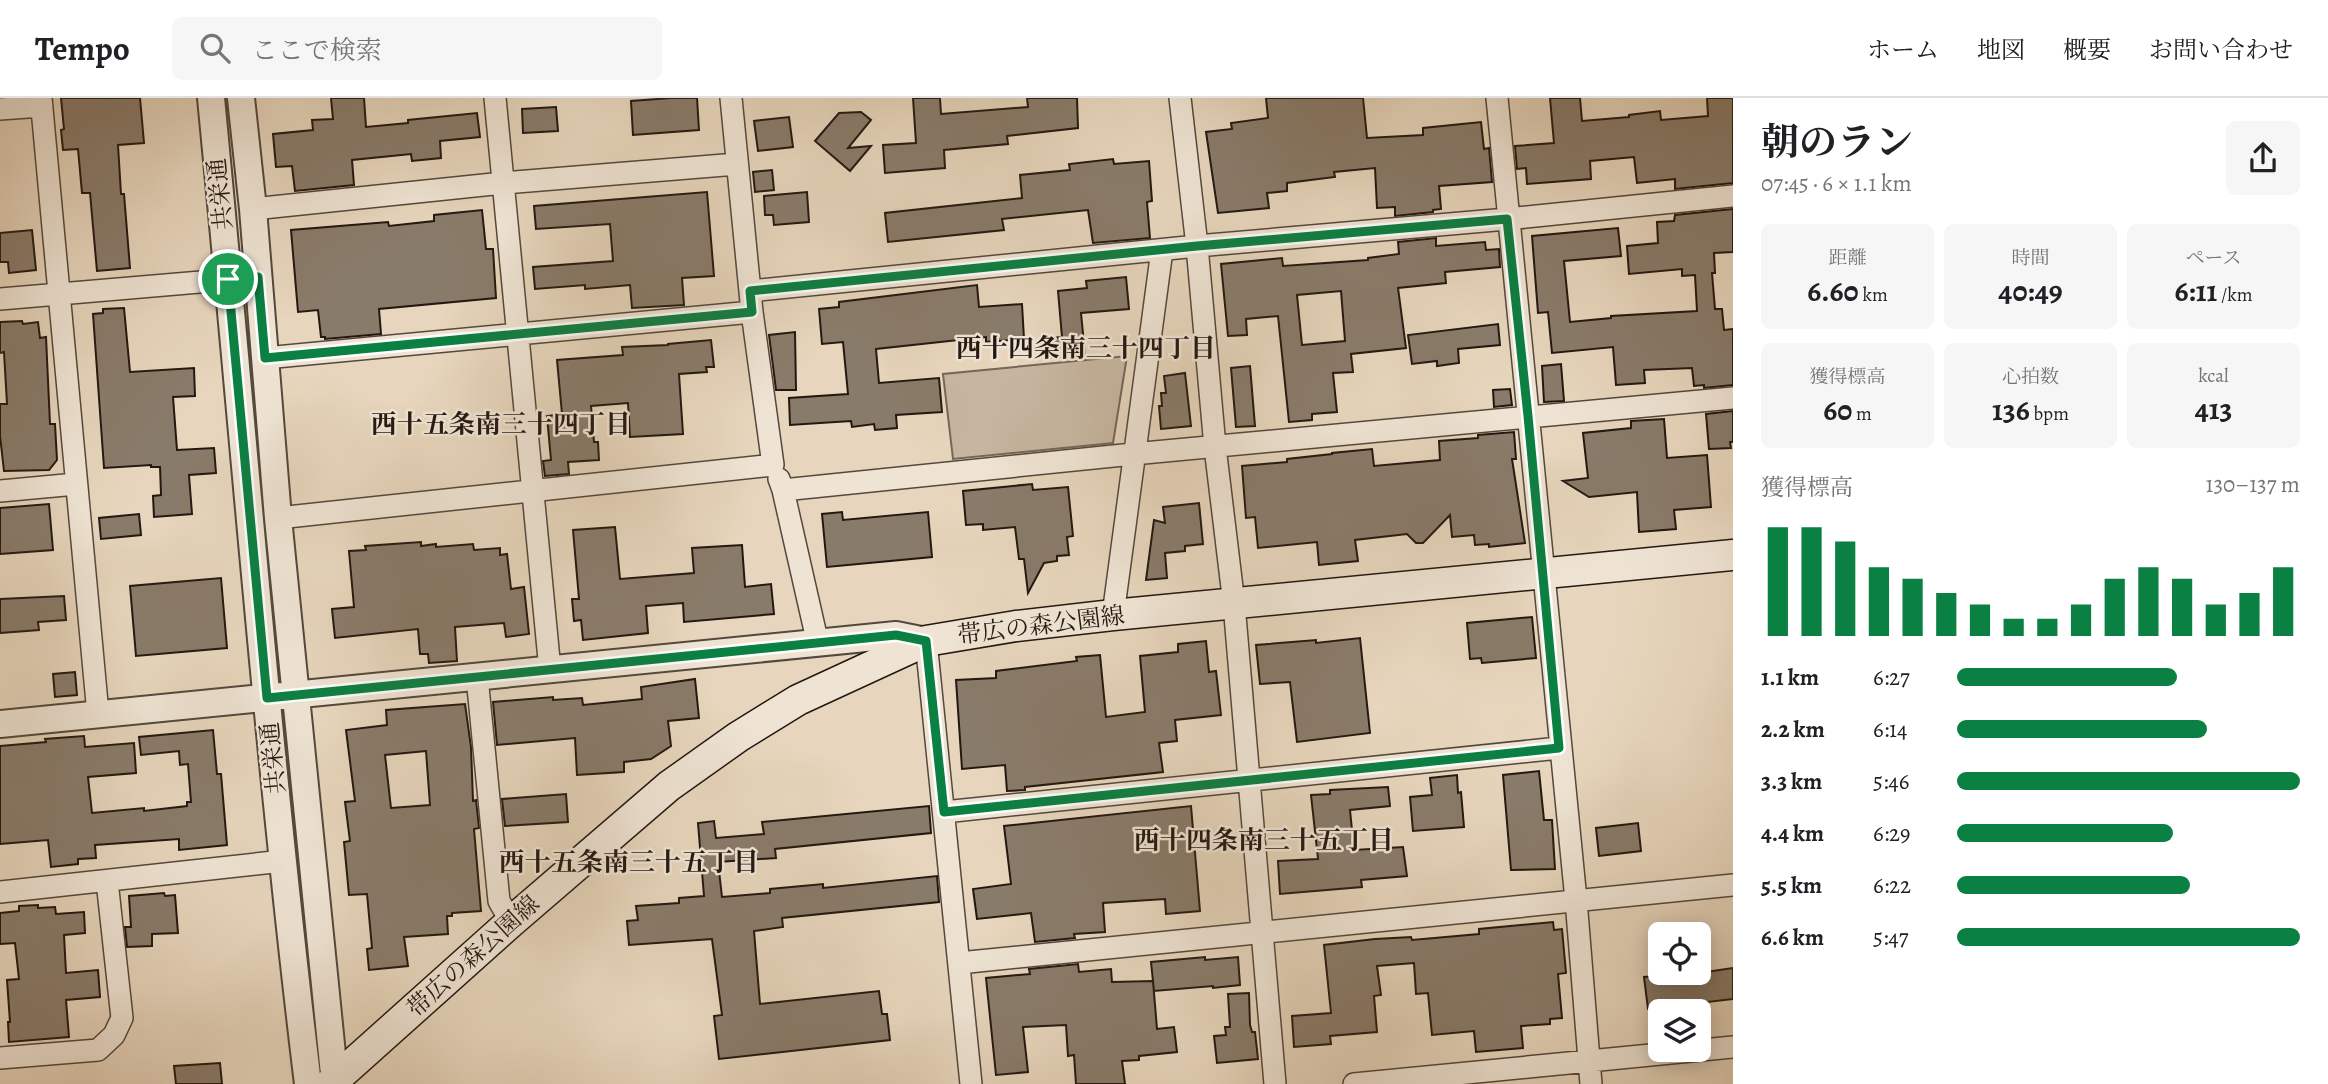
<!DOCTYPE html>
<html lang="ja">
<head>
<meta charset="utf-8">
<style>
  :root { --surface:#fff; --page:#f6f6f6; --text:#202124; --muted:#757577; --line:#e0e0e0; --accent:#0b8043 }
  body { margin:0; font-family:Alegreya,"Noto Serif JP",serif; background:var(--page); color:var(--text); height:100vh; display:flex; flex-direction:column; font-size:26px; white-space:nowrap }
  * { box-sizing:border-box; margin:0 }
  p { font-size:23px; color:var(--muted) }
  .icon { flex:none; width:38px; height:38px; fill:none; stroke:currentColor; stroke-width:2; stroke-linecap:round; stroke-linejoin:round }
  .map { position:relative; flex:1; overflow:hidden }
  .drawer { display:flex; flex-direction:column; background:var(--surface); width:595px }
  .drawer>* { flex:none }
  .tools { position:absolute; left:1648px; top:824px; display:grid; gap:14px }
  .tools a { display:grid; place-items:center; width:63px; height:63px; border-radius:10px; background:var(--surface); box-shadow:0 4px 18px #0003; font-size:35px }
  .pin { position:absolute; display:grid; place-items:center; width:60px; height:60px; color:#fff; margin:-30px; border:4px solid #fff; border-radius:50%; box-shadow:0 2px 7px #0007 }
  .round { display:grid; place-items:center; flex:none; width:74px; height:74px; border-radius:10px; background:var(--page) }
  .overview { display:flex; align-items:center; justify-content:space-between; height:119px; padding:0 28px }
  h1 { font-size:38px; font-weight:700; line-height:52px }
  .stats { display:grid; grid-template-columns:repeat(3,1fr); gap:10px; height:119px; padding:7px 28px }
  .stats div { display:grid; align-content:center; border-radius:10px; background:var(--page); text-align:center }
  .stats b { font-size:30px; font-weight:700 }
  .stats small { font-size:19px; font-weight:400 }
  .stats p { font-size:19px }
  .chart { height:196px; padding:14px 28px }
  .chart p { display:flex; justify-content:space-between }
  .chart svg { width:100%; height:126px; margin-top:7px; stroke:var(--accent); stroke-width:6 }
  ul { padding:0 28px; list-style:none; font-size:23px }
  li { display:grid; grid-template-columns:112px 84px 1fr; align-items:center; height:52px }
  li i { height:18px; border-radius:9px; background:var(--accent) }
  header { display:flex; align-items:center; gap:42px; box-sizing:border-box; height:98px; padding:0 35px; background:var(--surface); border-bottom:2px solid var(--line) }
  header strong { font-size:33px }
  nav { display:flex; gap:38px; margin-inline-start:auto; font-size:24px }
  .search { width:490px; height:63px; background:var(--page); display:flex; align-items:center; gap:18px; box-sizing:border-box; padding:0 24px; border-radius:10px; color:var(--muted); font-size:26px }
  main { display:flex; flex:1; min-height:0 }
  .map>svg:first-child { display:block }
  .green { fill:#c6b6a0; stroke:#746758; stroke-width:2 }
  .building { fill:#897b6a; stroke:#231811; stroke-width:2; fill-rule:evenodd }
  .lines { fill:none; stroke-linecap:round; stroke-linejoin:round }
  .minor-casing { stroke:#54483c; stroke-width:24 }
  .tertiary-casing { stroke:#54483c; stroke-width:30 }
  .secondary-casing { stroke:#231811; stroke-width:33 }
  .minor { stroke:#efe4d4; stroke-width:21 }
  .tertiary { stroke:#efe4d4; stroke-width:26 }
  .secondary { stroke:#efe4d4; stroke-width:30 }
  .route-casing { stroke:#fff; stroke-width:14 }
  .route { stroke:#0b8043; stroke-width:9 }
  .labels { text-anchor:middle; stroke-width:5; stroke-linejoin:round; paint-order:stroke }
  .street-label { font-size:24px; fill:#231811; stroke:#efe4d4 }
  .neighbourhood-label { font-size:26px; font-weight:bold; fill:#231811; stroke:#efe4d4 }
</style>
</head>
<body>
<header>
<strong>Tempo</strong>
<div class="search"><svg class="icon" aria-label="search" viewBox="0 0 24 24"><circle cx="10" cy="10" r="6"/><path d="M15 15l6 6"/></svg>ここで検索</div>
<nav><a>ホーム</a><a>地図</a><a>概要</a><a>お問い合わせ</a></nav>
</header>
<main>
<div class="map">
<svg width="1733" height="986" viewBox="0 0 1733 986">
  <rect width="100%" height="100%" fill="#e7d6bd"/>
  <filter id="stains"><feTurbulence type="fractalNoise" baseFrequency=".00286" numOctaves="4"/><feColorMatrix values="0 0 0 0 .2 0 0 0 0 .09 0 0 0 0 .02 0 0 0 .5 -.17"/></filter>
  <radialGradient id="worn" r=".72"><stop offset=".6" stop-color="#630" stop-opacity="0"/><stop offset="1" stop-color="#630" stop-opacity=".3"/></radialGradient>
  <!-- green -->
  <path class="green" d="M1127 258 1113 345 953 361 943 276Z"/>
  <!-- building -->
  <path class="building" d="M61 0H140L144 45 118 47 121 96H124L130 170 97 173 90 95H82L78 51 63 52 61 32 64 31Z
    M331 0H364L366 29 408 25V22L477 15 480 39 440 43 441 60 412 63 411 56 352 62 354 87 295 93 292 68 276 69 273 36 313 32 312 22 333 21Z
    M671 0H697L699 32 633 37 631 3Z
    M913 0H940L941 16 1028 9 1027 0H1077L1078 30 1007 38 1008 46 944 52 945 70 885 75 883 47 916 45Z
    M1266 0H1363L1367 40 1423 37V30L1481 24 1484 51 1489 50 1492 84 1439 88 1441 111 1433 112V114L1395 118V109L1377 110 1375 70 1334 74 1335 79 1287 85V93L1267 95 1269 110 1218 115 1206 34 1232 31 1231 25 1268 20Z
    M1550 0H1580L1582 23 1629 19V17L1660 13 1661 22 1708 18 1707 0H1733V85L1675 91V81L1637 85 1634 59 1590 63 1591 81 1527 86 1526 70 1517 71 1515 48 1554 45Z
    M556 9 558 33 523 35 522 11Z
    M861 14 871 22 848 50 871 48 850 73 815 43 839 15Z
    M789 19 793 49 758 53 754 23Z
    M1113 61 1114 66 1149 63 1152 103 1147 104 1150 140 1093 145 1088 112 1002 121 1004 132 888 144 885 115 1022 100 1020 77 1070 72 1069 66Z
    M772 72 774 92 755 94 753 74Z
    M707 94 714 178 682 180 684 207 632 210 630 187 585 191V187L535 191 533 169 613 163 610 126 536 131 534 108Z
    M807 94 809 124 774 127 773 117H765L764 98Z
    M1733 111V154L1714 155 1715 175H1712L1715 211H1722L1724 232 1733 231V287L1704 290V287L1694 288 1692 270 1644 272 1645 285 1616 287 1613 249 1552 255 1548 214 1538 215 1532 138 1618 130 1621 158 1564 163 1570 224 1611 220V218L1697 213 1695 177 1682 178V171L1629 176 1627 148 1658 145 1657 124 1674 123 1675 117Z
    M482 112 486 151H493L496 200 379 211 381 236 325 241V239H321L318 212 298 214 291 132 388 124 389 128 434 123V117Z
    M32 132 36 172 9 175 8 164H0V135Z
    M1436 140V148L1485 144 1486 152 1499 151 1500 169 1445 174 1446 185 1398 190 1406 250 1351 256 1353 274 1333 275 1337 314 1312 316V322L1289 324 1278 218 1246 221 1247 237 1228 238 1221 166 1282 160 1283 168 1368 162V160L1399 156 1398 144ZM1341 193 1345 243 1302 247 1297 197Z
    M1126 179 1129 211 1081 215 1085 256 1044 260 1043 241 1062 239 1058 193 1087 190 1086 183Z
    M977 187 979 209 1022 206 1024 241 986 244V239L876 251 879 285 939 280 942 314 896 317 897 330 875 332 874 326 852 329 851 323 790 327 789 300 848 296 843 244 822 246 819 211 839 209V204Z
    M124 210 130 274 194 270 195 298 173 299 177 352 214 350 216 375 189 377 192 416 154 419 153 398 161 397 160 369H151V367L104 370 93 216 103 215V211Z
    M22 223 23 226 38 224 40 240 46 239 50 326H55L57 362 49 372 4 373 0 338V306H7L4 254 0 255V224Z
    M1498 226 1500 247 1458 251 1459 265 1437 268V263L1412 266 1408 237Z
    M795 234 796 292H776L769 237Z
    M711 242 714 269H706L707 274 679 276 683 336 630 339 628 305 591 308 594 344H598L599 362 568 364 569 376 545 378 543 363 551 362 547 318 562 316 557 262 623 257 622 249 668 247V246Z
    M1561 266 1564 303 1544 304 1542 268Z
    M1250 268 1255 328 1236 329 1231 270Z
    M1185 275 1191 328 1161 331 1159 308H1162L1161 295H1166L1164 278Z
    M1510 291 1512 307 1494 309 1493 292Z
    M1733 313V344H1730L1731 350 1709 351 1706 316Z
    M1664 321 1667 360 1707 357 1711 409 1674 412 1676 431 1639 434 1637 394 1589 399 1563 383 1588 380 1583 335 1631 330V323Z
    M1514 334 1516 361H1512L1525 445 1489 449V446L1475 447 1474 437 1452 439 1450 417 1423 445H1416L1407 436 1355 442 1358 463 1319 467 1317 444 1258 450 1255 419 1246 420 1242 368 1287 364V361L1332 356V355L1372 351 1374 368 1440 362 1439 343 1478 340V337Z
    M1032 386 1033 392 1068 389 1073 438 1067 439 1069 457 1057 458V463L1044 465 1028 495 1024 461H1019L1015 429 983 432V426L966 427 963 393Z
    M1199 405 1203 446 1185 448V453L1165 455 1167 480 1146 482 1154 422 1165 425 1163 409Z
    M49 406 53 452 0 456V410Z
    M842 414 843 422 928 414 932 459 827 469 822 416Z
    M139 416 141 437 101 441 99 420Z
    M615 429 620 481 694 475 692 450 742 447 745 489 771 486 774 516 684 524 683 505 646 508 648 535 583 542 581 522 574 523 572 501H579L573 432Z
    M421 444V448L436 446V449L473 446 474 452 500 450V457L507 456 511 491 524 489 529 536 506 539 504 525 455 529 457 563 429 565 428 556H420L418 531 335 540 332 511 354 509 349 453 366 452 365 448Z
    M221 480 227 550 136 558 130 488Z
    M64 498 66 522 38 524 39 532 0 535V501Z
    M1532 519 1536 560 1482 565 1481 560 1470 561 1467 525Z
    M1360 540 1370 635 1297 644 1290 584 1260 586 1256 547 1316 542V545Z
    M1206 543 1209 574 1216 573 1221 617 1175 622 1177 643 1159 645 1163 674 1025 689V692L1007 693 1005 667 962 671 956 582 996 580V573L1077 563 1076 559 1100 557 1106 619 1145 614 1140 558 1178 554V546Z
    M75 574 77 597 55 599 53 576Z
    M695 581 699 620 668 623 671 648 651 661 624 664V674L577 677 575 640 497 647 493 604 553 599V602L582 600 583 607 642 601 641 589Z
    M465 606 471 649 473 703 476 702 479 730 474 731 481 813 452 815V818H447L448 836 404 839 408 868 369 872 367 851 372 850 367 796 349 797 344 744 350 743 345 704 355 703 346 632 387 627 386 612ZM426 653 430 707 391 710 385 657Z
    M213 632 217 676H221L227 747 179 752V741L95 747 96 760 78 761V766L51 769 48 742 0 746V648L46 644 45 641 84 638 85 649 134 645 136 675 88 679 92 715 144 710V713L187 708V704H191L188 666 180 667 179 653 141 657 139 639Z
    M1539 673 1544 722H1552L1555 771 1511 772 1503 677Z
    M1457 677 1458 695 1461 694 1464 729 1413 733 1410 699 1432 697 1430 680Z
    M1388 689 1390 708 1350 712 1354 752 1403 749 1407 778 1361 782 1362 789 1280 796 1278 763 1318 761 1311 697 1330 696V692Z
    M566 696 568 724 505 728 502 701Z
    M929 708 931 735 775 751 776 760 718 764 722 799 770 795V791L823 786V790L937 778 939 804 782 820 783 829 754 833 760 906 879 893 882 916H887L890 942 719 961 714 918 722 917 712 841 629 847 627 823 638 822 636 808 679 805V800L704 798 698 725 714 723 716 740 764 736 762 724Z
    M1191 708 1200 813 1166 816 1165 801 1103 805 1105 834 1074 836 1075 840 1035 844 1031 815 977 821 973 791 1011 786 1004 728Z
    M1638 725 1641 753 1599 758 1596 730Z
    M164 795 165 798 175 797 178 835 152 836V848L127 849 125 829H131L129 798Z
    M38 807V810L55 809 56 816 84 814 85 835 64 837 66 875 98 872 100 899 66 902 69 939 9 944 8 924H10L7 882 19 881 15 845 0 846V815L19 813V808Z
    M1553 824 1554 832 1562 831 1566 875 1558 876 1562 920 1550 921V926L1521 928 1523 950 1476 954 1474 933 1432 937 1428 895 1416 896 1414 865 1377 868 1381 897 1374 898 1377 934 1330 938 1331 946 1294 949 1292 918 1331 915 1324 847 1375 841 1411 839 1412 842 1479 836V831Z
    M1205 859V862L1238 859 1240 887 1213 890V888L1154 893 1151 864Z
    M1078 866 1079 874 1111 871 1112 884 1153 883 1157 931 1174 929 1177 954 1139 958V962L1122 963 1125 986H1076L1074 957 1068 958 1066 927 1023 929 1028 974 996 977 986 880 1030 876 1029 871Z
    M1733 870V901L1648 911 1644 879 1699 875Z
    M1249 895 1250 927 1252 934H1255L1258 961 1217 965 1214 938 1226 937 1225 929H1230L1228 896Z
    M220 965 222 986H176L174 968Z"/>
  <g class="lines">
    <!-- minor casing -->
    <g class="minor-casing">
      <path id="minor" d="M41 0 98 616
        M495 0 550 572
        M1180 0 1197 148 1215 349 1234 506 1275 986
        M1497 0 1576 802 1591 986
        M0 11 42 8
        M253 111 503 85 737 66
        M750 193 1197 148 1507 121 1733 98
        M0 201 258 179
        M265 260 752 214
        M779 381 783 392 818 546
        M783 392 1133 356 1733 300
        M0 393 76 386
        M278 420 773 367 752 214 731 0
        M1113 517 1162 152
        M926 543 971 986
        M477 579 499 803 511 824
        M944 714 1559 650
        M0 794 283 763
        M959 865 1733 787
        M0 960 98 952 114 937 122 920 107 783
        M1354 986 1733 949"/>
    </g>
    <!-- tertiary casing -->
    <g class="tertiary-casing">
      <path id="tertiary" d="M211 0C243 329 268 658 308 986
        M241 0 253 111 278 420 335 986
        M0 626 896 537 926 543"/>
    </g>
    <!-- secondary casing -->
    <g class="secondary-casing">
      <path id="secondary" d="M330 986 511 824 669 688 738 639 798 602 926 543 1016 528 1113 517 1733 457"/>
    </g>
    <!-- minor -->
    <use href="#minor" class="minor"/>
    <!-- tertiary -->
    <use href="#tertiary" class="tertiary"/>
    <!-- secondary -->
    <use href="#secondary" class="secondary"/>
  </g>
  <g class="lines">
    <!-- route casing -->
    <g class="route-casing">
      <path id="route" d="M1507 121 1528 318 1559 650 944 714 926 543 896 537 267 600 228 181 258 179 265 260 752 214 750 193 1197 148Z"/>
    </g>
    <!-- route -->
    <use href="#route" class="route"/>
  </g>
  <g class="labels">
    <!-- street labels -->
    <g class="street-label">
      <text transform="translate(220 96) rotate(-96)" y="8">共栄通</text>
      <text transform="translate(1041 527) rotate(-7)" y="8">帯広の森公園線</text>
      <text transform="translate(273 660) rotate(-96)" y="8">共栄通</text>
      <text transform="translate(473 858) rotate(-42)" y="8">帯広の森公園線</text>
    </g>
    <!-- neighbourhood labels -->
    <g class="neighbourhood-label">
      <text x="1086" y="259">西十四条南三十四丁目</text>
      <text x="501" y="335">西十五条南三十四丁目</text>
      <text x="1264" y="751">西十四条南三十五丁目</text>
      <text x="629" y="773">西十五条南三十五丁目</text>
    </g>
  </g>
  <rect width="100%" height="100%" filter="url(#stains)"/>
  <rect width="100%" height="100%" fill="url(#worn)"/>
</svg>
<div class="tools">
<a><svg class="icon" aria-label="locate" viewBox="0 0 24 24"><circle cx="12" cy="12" r="6"/><path d="M12 2v4M12 18v4M2 12h4M18 12h4"/></svg></a>
<a><svg class="icon" aria-label="layers" viewBox="0 0 24 24"><path d="M12 4l9 5-9 5-9-5zM3 14l9 5 9-5"/></svg></a>
</div>
<div class="pin" style="left:228px;top:181px;background:#1e9e55"><svg class="icon" aria-label="arrive" viewBox="0 0 24 24"><path d="M6 21V4h12l-3 4 3 4H6"/></svg></div>
</div>
<section class="drawer">
<div class="overview"><div><h1>朝のラン</h1><p>07:45 · 6 × 1.1 km</p></div><a class="round"><svg class="icon" aria-label="share" viewBox="0 0 24 24"><path d="M12 15V3M7 8l5-5 5 5M5 13v7h14v-7"/></svg></a></div>
<div class="stats">
<div><p>距離</p><b>6.60<small> km</small></b></div>
<div><p>時間</p><b>40:49</b></div>
<div><p>ペース</p><b>6:11<small> /km</small></b></div>
</div>
<div class="stats">
<div><p>獲得標高</p><b>60<small> m</small></b></div>
<div><p>心拍数</p><b>136<small> bpm</small></b></div>
<div><p>kcal</p><b>413</b></div>
</div>
<div class="chart"><p><span>獲得標高</span>130–137 m</p>
<svg viewBox="0 0 160 44" preserveAspectRatio="none"><path d="M5 44V6M15 44V6M25 44V11M35 44V20M45 44V24M55 44V29M65 44V33M75 44V38M85 44V38M95 44V33M105 44V24M115 44V20M125 44V24M135 44V33M145 44V29M155 44V20"/></svg>
</div>
<ul>
<li><b>1.1 km</b>6:27<i style="width:64%"></i></li>
<li><b>2.2 km</b>6:14<i style="width:73%"></i></li>
<li><b>3.3 km</b>5:46<i style="width:100%"></i></li>
<li><b>4.4 km</b>6:29<i style="width:63%"></i></li>
<li><b>5.5 km</b>6:22<i style="width:68%"></i></li>
<li><b>6.6 km</b>5:47<i style="width:100%"></i></li>
</ul>
</section>
</main>
</body>
</html>
